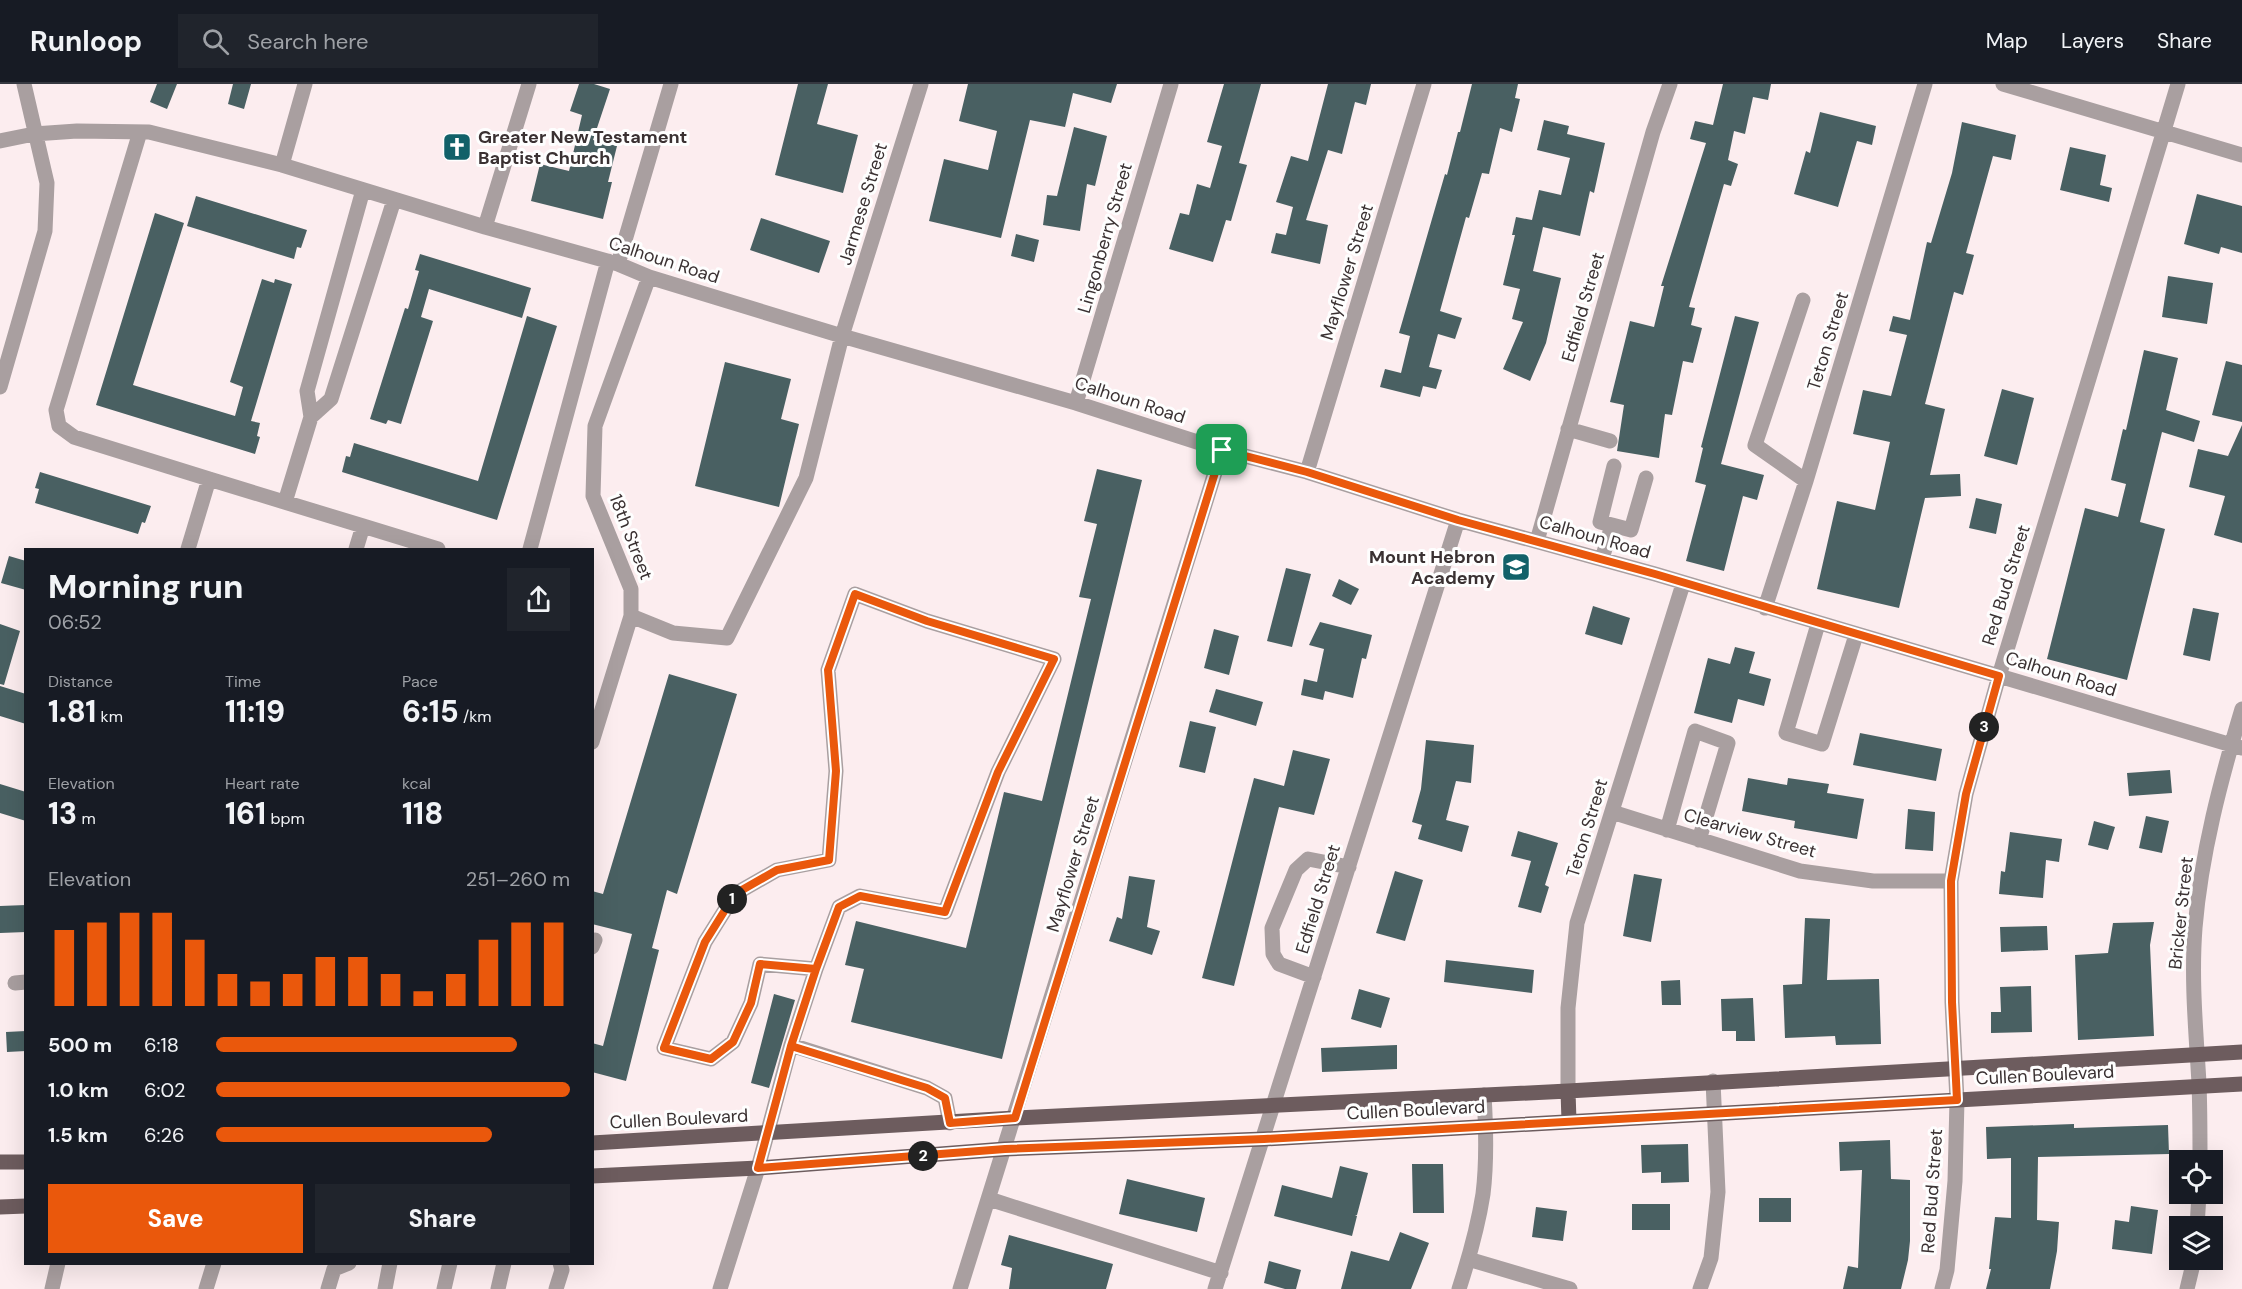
<!DOCTYPE html>
<html lang="en">
<head>
<meta charset="utf-8">
<style>
  :root { --surface:#171b24; --page:#20242c; --text:#f1f3f6; --muted:#9ea1a6; --line:#363941; --accent:#ea580c }
  body { margin:0; font-family:"DM Sans",sans-serif; background:var(--page); color:var(--text); height:100vh; display:flex; flex-direction:column; font-size:22px; white-space:nowrap }
  * { box-sizing:border-box; margin:0 }
  p { font-size:20px; color:var(--muted) }
  .icon { flex:none; width:33px; height:33px; fill:none; stroke:currentColor; stroke-width:2; stroke-linecap:round; stroke-linejoin:round }
  .map { position:relative; flex:1; overflow:hidden }
  .panel { position:absolute; left:24px; top:464px; width:570px; height:717px; display:flex; flex-direction:column; background:var(--surface); border-radius:0px; box-shadow:0 6px 24px #0002 }
  .panel>* { flex:none }
  .controls { position:absolute; left:2169px; top:1066px; display:grid; gap:12px }
  .controls a { display:grid; place-items:center; width:54px; height:54px; border-radius:0px; background:var(--surface); box-shadow:0 6px 24px #0002; font-size:30px }
  .pin { position:absolute; display:grid; place-items:center; width:51px; height:51px; color:#fff; margin:-26px; border-radius:12px; box-shadow:0 3px 9px #0006 }
  .km { position:absolute; width:30px; height:30px; margin:-15px; border-radius:50%; background:#222; color:#fff; font-size:16px; line-height:30px; text-align:center }
  .round { display:grid; place-items:center; flex:none; width:63px; height:63px; border-radius:0px; background:var(--page) }
  .head { display:flex; align-items:center; justify-content:space-between; height:102px; padding:0 24px }
  h1 { font-size:33px; font-weight:800; line-height:45px }
  .figures { display:grid; grid-template-columns:repeat(3,1fr); gap:9px; height:102px; padding:6px 24px }
  .figures div { display:grid; align-content:center }
  .figures b { font-size:30px; font-weight:800 }
  .figures small { font-size:16px; font-weight:400 }
  .figures p { font-size:16px }
  .chart { height:168px; padding:12px 24px }
  .chart p { display:flex; justify-content:space-between }
  .chart svg { width:100%; height:108px; margin-top:6px; stroke:var(--accent); stroke-width:6 }
  .cta { display:flex; gap:12px; margin-top:auto; padding:12px 24px }
  .cta a { flex:1; height:69px; border-radius:0px; background:var(--accent); color:#fff; font-size:24px; font-weight:800; line-height:69px; text-align:center }
  .cta a+a { background:var(--page); color:var(--text) }
  ul { padding:0 24px; list-style:none; font-size:20px }
  li { display:grid; grid-template-columns:96px 72px 1fr; align-items:center; height:45px }
  li i { height:15px; border-radius:8px; background:var(--accent) }
  header { display:flex; align-items:center; gap:36px; box-sizing:border-box; height:84px; padding:0 30px; background:var(--surface); border-bottom:2px solid var(--line) }
  header strong { font-size:28px }
  nav { display:flex; gap:33px; margin-inline-start:auto; font-size:21px }
  .search { width:420px; height:54px; background:var(--page); display:flex; align-items:center; gap:15px; box-sizing:border-box; padding:0 21px; border-radius:0px; color:var(--muted); font-size:22px }
  .map>svg:first-child { display:block }
  .building { fill:#496062 }
  .lines { fill:none; stroke-linecap:round; stroke-linejoin:round }
  .minor { stroke:#a99fa0; stroke-width:15 }
  .major { stroke:#6d5c5e; stroke-width:15 }
  .route-casing { stroke:#fff; stroke-width:12 }
  .route { stroke:#ea580c; stroke-width:8 }
  .labels { text-anchor:middle; stroke-width:6; stroke-linejoin:round; paint-order:stroke }
  .poi-label { font-size:18px; font-weight:bold; fill:#3a3132; stroke:#fefefe; text-anchor:start }
  .street-label { font-size:18px; fill:#3a3132; stroke:#fefefe }
</style>
</head>
<body>
<header>
<strong>Runloop</strong>
<div class="search"><svg class="icon" aria-label="search" viewBox="0 0 24 24"><circle cx="10" cy="10" r="6"/><path d="M15 15l6 6"/></svg>Search here</div>
<nav><a>Map</a><a>Layers</a><a>Share</a></nav>
</header>
<div class="map">
<svg width="2242" height="1205" viewBox="0 0 2242 1205">
  <rect width="100%" height="100%" fill="#fcedef"/>
  <!-- building -->
  <path class="building" d="M157 0H177L167 25 150 18Z
    M233 0H251L244 25 228 20Z
    M579 0H594L610 5 593 56 617 62 608 98H612L603 135 531 117 540 80 569 87 582 31 570 27Z
    M798 0H828L817 40 858 51 843 109 775 91Z
    M968 0H1117L1111 19 1073 9 1065 43 1030 36 1001 154 929 137 944 75 988 86 997 47 959 37Z
    M1224 0H1261L1239 79 1247 81 1231 137 1226 136 1213 178 1169 165 1180 129 1189 131 1197 100 1210 104 1222 62 1207 58Z
    M1328 0H1371L1366 21 1355 18 1342 70 1328 66 1306 136 1328 141 1320 180 1271 169 1276 149 1286 151 1293 123 1276 118 1291 72 1308 77Z
    M1472 0H1518L1515 14 1520 15 1512 48 1500 44 1489 90 1482 89 1469 134 1466 133 1440 227 1462 234 1455 255 1438 250 1429 283 1442 286 1436 305 1423 302 1420 313 1380 303 1385 285 1401 289 1410 252 1399 249 1445 90 1447 91 1458 48H1460Z
    M1723 0H1771L1768 16 1753 13 1745 50 1734 47 1728 76 1738 80 1731 102 1724 100 1689 223 1695 224 1691 241 1702 244 1693 279 1683 277 1672 331 1665 330 1659 374 1617 367 1624 321 1610 318 1630 237 1654 243 1664 202H1661L1706 59 1690 55 1695 37 1713 41Z
    M1820 28 1876 42 1872 61 1857 57 1838 123 1794 110 1806 67 1810 69Z
    M1544 36 1569 42 1567 50 1605 59 1594 109 1590 107 1580 152 1543 143 1533 187 1561 194 1546 259 1530 297 1503 285 1523 238 1512 235 1520 205 1503 201 1515 151H1512L1516 133 1532 136 1539 106 1561 111 1570 74 1537 66Z
    M1962 38 2016 51 2011 76 1993 72 1966 169 1974 171 1963 211 1954 208 1925 320 1945 325 1930 391 1960 390 1961 412 1925 414 1899 524 1817 505 1837 417 1875 426 1890 358 1853 350 1863 306 1891 312 1907 251 1889 247 1893 232 1910 236 1927 158 1931 159 1952 89Z
    M1074 43 1107 52 1095 102 1087 100 1080 147 1043 141 1047 111 1057 112Z
    M2070 63 2106 71 2100 101 2112 104 2109 118 2060 106Z
    M2197 110 2242 122V169L2221 163 2219 170 2184 160Z
    M196 112 307 146 301 164 297 163 294 175 187 142Z
    M155 129 184 139 133 301 235 332 243 303 230 298 262 195 274 199 275 195 292 200 251 337 260 339 257 352 260 353 255 370 96 321Z
    M761 134 830 157 819 189 750 166Z
    M1016 150 1039 156 1034 178 1011 172Z
    M420 170 531 204 522 234 429 205 421 233 433 237 401 340 388 336 386 340 370 335 405 224 408 225 419 187 415 186Z
    M2168 192 2213 199 2207 240 2162 233Z
    M527 232 557 242 497 436 342 388 346 372 350 373 354 359 478 397Z
    M1735 232 1759 238 1721 380 1764 391 1757 416 1743 412 1724 487 1686 477 1706 401 1695 398 1703 364 1701 363Z
    M2144 266 2178 274 2166 326 2200 337 2194 358 2162 348 2140 438 2165 445 2127 596 2047 575 2085 424 2118 433 2126 400 2111 396 2123 345 2126 346Z
    M2226 277 2242 281V338L2212 331Z
    M725 278 791 295 781 335 799 340 779 423 695 402Z
    M2002 305 2034 314 2017 381 1984 372Z
    M2242 341V459L2214 451 2225 412 2189 403 2198 365 2228 372Z
    M1097 385 1142 396 1002 975 851 938 864 885 845 881 856 837 966 864 1004 708 1042 717 1091 515 1079 513 1097 440 1084 437Z
    M40 388 151 422 145 439 142 438 138 450 35 419 39 405 35 404Z
    M1976 414 2002 420 1996 450 1969 444Z
    M9 472 26 477V506L1 499Z
    M1286 484 1311 490 1292 563 1267 557Z
    M1339 495 1359 505 1351 521 1332 512Z
    M1593 522 1630 534 1622 561 1585 550Z
    M2193 524 2219 529 2210 577 2183 571Z
    M1320 538 1372 551 1366 575 1362 574 1353 614 1325 607 1323 616 1301 611 1304 595 1317 598 1324 565 1309 561Z
    M0 540 20 547 4 601 0 600Z
    M1214 545 1239 552 1229 591 1204 584Z
    M1735 563 1755 568 1749 589 1771 595 1764 622 1738 615 1732 639 1694 629 1708 574 1730 580Z
    M669 590 737 610 677 810 667 806 652 864 659 866 626 997 592 988V959L603 962 632 850 592 840V807L603 810Z
    M0 602 26 610V640L0 632Z
    M1216 605 1263 618 1256 642 1209 628Z
    M1190 637 1216 643 1205 689 1179 683Z
    M1860 649 1942 665 1936 697 1853 681Z
    M1426 656 1474 661 1471 699 1456 697 1446 736 1469 742 1462 768 1418 755 1422 741 1412 738 1421 705Z
    M1293 666 1330 675 1314 731 1279 723 1234 902 1202 894 1254 694 1284 702Z
    M2170 686 2172 709 2129 712 2127 689Z
    M1748 694 1787 701 1788 694 1829 700 1827 709 1864 715 1857 755 1794 744 1795 737 1742 727Z
    M0 700 26 708V737L0 729Z
    M1908 725 1935 728 1933 767 1905 765Z
    M2146 732 2169 737 2162 769 2139 764Z
    M2094 737 2115 743 2108 766 2088 761Z
    M1518 747 1558 759 1545 801 1549 803 1541 829 1518 823 1531 777 1511 772Z
    M2010 748 2062 755 2059 778 2046 776 2043 814 1999 810 2001 787 2005 788Z
    M1395 787 1423 796 1405 857 1376 849Z
    M1634 790 1662 795 1651 858 1623 852Z
    M1129 792 1155 796 1147 843 1160 847 1152 871 1109 857 1117 833 1122 835Z
    M26 821V848L0 849V822Z
    M1805 834 1830 835 1827 896 1879 895 1881 960 1836 961 1835 952 1785 954 1783 901 1802 900Z
    M2154 838 2150 861 2154 952 2078 956 2075 871 2108 869 2113 839Z
    M2047 842 2048 866 2001 868 2000 843Z
    M1446 876 1534 886 1532 909 1444 898Z
    M1680 896 1681 921H1662L1661 897Z
    M2031 902 2032 948 1991 949V928H2001L2000 903Z
    M1359 905 1390 914 1381 944 1351 935Z
    M774 910 795 916 769 1004 751 999Z
    M1753 914 1755 957H1736V947H1722L1721 915Z
    M26 947V967L7 968 6 948Z
    M1397 961V985L1322 988 1321 964Z
    M2074 1040V1044L2168 1041 2169 1070 2038 1073 2037 1136 2059 1138 2057 1167 2050 1205H1986L1991 1185H1989L1995 1133 2011 1134V1074L1987 1075 1986 1043Z
    M1890 1056 1891 1095 1910 1096V1157L1908 1176 1901 1205H1843L1848 1182 1858 1184 1862 1086 1840 1087 1839 1058Z
    M1688 1060 1689 1098 1661 1099V1088L1642 1089 1641 1061Z
    M1412 1080H1443L1444 1129H1413Z
    M1340 1082 1368 1089 1357 1131H1355L1357 1132 1352 1152 1274 1132 1282 1101 1332 1114Z
    M1127 1095 1205 1114 1197 1148 1119 1130Z
    M1759 1114H1791V1138H1759Z
    M1632 1120H1670V1146H1632Z
    M2131 1122 2158 1126 2152 1170 2112 1165 2115 1136 2129 1138Z
    M1536 1123 1567 1127 1563 1157 1532 1153Z
    M1400 1148 1429 1159 1411 1205H1341L1351 1167 1389 1177Z
    M1009 1151 1113 1180 1106 1205H1009L1012 1184 1001 1181Z
    M1269 1177 1301 1186 1296 1205H1285L1264 1199Z"/>
  <g class="lines">
    <!-- minor -->
    <path class="minor" d="M2003 0 2242 71
      M140 48 56 326 59 342 74 353 209 395
      M0 57 34 50 77 47 149 48 282 81 485 143 618 180 649 193 842 252 1076 319 1222 366 1307 388 1458 436 1655 490 2242 664
      M282 81 305 0
      M485 143 529 0
      M618 180 671 0
      M1803 216 1755 361 1806 397
      M0 303 45 147 47 99 24 0
      M1076 319 1171 0
      M311 333 331 315 394 116
      M1568 345 1610 357
      M1307 388 1424 0
      M285 418 311 333 307 307 363 106
      M1612 441 1631 446 1646 394
      M363 442 438 465
      M1537 457 1653 48 1670 0
      M188 465 209 395 363 442 356 465
      M530 465 608 177
      M1602 475 1612 441 1600 438 1614 382
      M855 510 927 537 1054 575 998 688 945 828 860 812 839 823 816 885 760 880 751 919 733 958 711 975 664 964 705 858 735 810 777 786 829 776 836 687 828 586Z
      M1765 524 1806 397 1925 0
      M631 532 673 549 727 554 806 394 842 252 921 0
      M1818 540 1786 649 1822 660 1856 551
      M592 658 631 532V505L593 412 595 342 649 193
      M1612 728 1800 787 1873 797H1951
      M1667 746 1695 647 1728 659 1699 756
      M592 863 595 856
      M1314 893 1279 880 1273 870 1272 844 1296 786 1308 775 1349 783
      M15 899 26 898
      M791 961 927 1004 945 1014 950 1039
      M1568 1007V924L1577 839 1683 500
      M2200 1077C2200 1051 2200 1025 2199 999 2196 947 2191 896 2195 844 2201 770 2221 695 2242 625
      M989 1115 1221 1189
      M2197 1143 2199 1110
      M1468 1175 1570 1205
      M52 1205 58 1179
      M206 1205 214 1179
      M328 1205 334 1185 349 1179
      M385 1205 390 1179
      M444 1205 450 1179
      M498 1205 504 1179
      M556 1205 562 1186 560 1179
      M720 1205 758 1084 791 961 816 885
      M960 1205 1222 366
      M1215 1205 1458 436
      M1459 1205C1469 1174 1478 1142 1483 1110 1487 1078 1486 1043 1484 1011
      M1700 1205 1711 1174 1718 1108 1713 997
      M1942 1205 1947 1186 1955 1097 1957 1016 1952 918 1951 797 1966 710 1999 592 2178 0
      M2187 1205 2194 1176"/>
    <!-- major -->
    <path class="major" d="M1568 1007 1569 1037
      M592 1059 1015 1034 1568 1007 2242 968
      M0 1078H26
      M592 1092 758 1084 1005 1065 1264 1055 2242 1000
      M0 1123 26 1122"/>
  </g>
  <g class="lines">
    <!-- route casing -->
    <g class="route-casing">
      <path id="route" d="M1222 366 1015 1034 950 1039 945 1014 927 1004 791 962 816 885 760 880 751 919 733 958 711 975 664 964 705 858 735 810 777 786 829 776 836 687 828 586 855 510 927 537 1054 575 998 688 945 828 860 812 839 823 816 885 791 962 758 1084 1005 1065 1264 1055 1957 1016 1952 918 1951 797 1966 710 1999 592 1655 490 1458 436 1307 388 1222 366"/>
    </g>
    <!-- route -->
    <use href="#route" class="route"/>
  </g>
  <!-- icons -->
  <defs>
    <g id="church-square" transform="scale(1.5)"><rect x="-9" y="-9" width="18" height="18" rx="4" fill="#126169" stroke="#fefefe"/><path d="M-1.2-6h2.4v3.5h3.3v2.4h-3.3V6h-2.4V-.1h-3.3v-2.4h3.3Z" fill="#fff"/></g>
    <g id="school-square" transform="scale(1.5)"><rect x="-9" y="-9" width="18" height="18" rx="4" fill="#126169" stroke="#fefefe"/><path d="M0-5L7-2L0 1L-7-2ZM-4 1L0 2.5L4 1V4Q0 6-4 4Z" fill="#fff"/></g>
  </defs>
  <g fill-rule="evenodd">
    <use href="#church-square" x="457" y="63"/>
    <use href="#school-square" x="1516" y="483"/>
  </g>
  <g class="labels">
    <!-- poi labels -->
    <g class="poi-label">
      <text x="478" y="59">Greater New Testament<tspan x="478" dy="21">Baptist Church</tspan></text>
      <text x="1495" y="479" text-anchor="end">Mount Hebron<tspan x="1495" dy="21">Academy</tspan></text>
    </g>
    <!-- street labels -->
    <g class="street-label">
      <text transform="translate(863 120) rotate(-73)" y="6">Jarmese Street</text>
      <text transform="translate(1105 154) rotate(-74)" y="6">Lingonberry Street</text>
      <text transform="translate(664 176) rotate(18)" y="6">Calhoun Road</text>
      <text transform="translate(1347 188) rotate(-73)" y="6">Mayflower Street</text>
      <text transform="translate(1583 223) rotate(-74)" y="6">Edfield Street</text>
      <text transform="translate(1828 257) rotate(-73)" y="6">Teton Street</text>
      <text transform="translate(1130 316) rotate(18)" y="6">Calhoun Road</text>
      <text transform="translate(631 453) rotate(69)" y="6">18th Street</text>
      <text transform="translate(1595 453) rotate(16)" y="6">Calhoun Road</text>
      <text transform="translate(2006 501) rotate(-73)" y="6">Red Bud Street</text>
      <text transform="translate(2061 590) rotate(17)" y="6">Calhoun Road</text>
      <text transform="translate(1587 744) rotate(-73)" y="6">Teton Street</text>
      <text transform="translate(1750 749) rotate(16)" y="6">Clearview Street</text>
      <text transform="translate(1073 780) rotate(-73)" y="6">Mayflower Street</text>
      <text transform="translate(1318 815) rotate(-73)" y="6">Edfield Street</text>
      <text transform="translate(2181 829) rotate(-84)" y="6">Bricker Street</text>
      <text transform="translate(2045 991) rotate(-3)" y="6">Cullen Boulevard</text>
      <text transform="translate(1416 1026) rotate(-3)" y="6">Cullen Boulevard</text>
      <text transform="translate(679 1035) rotate(-3)" y="6">Cullen Boulevard</text>
      <text transform="translate(1932 1107) rotate(-86)" y="6">Red Bud Street</text>
    </g>
  </g>
</svg>
<div class="controls">
<a><svg class="icon" aria-label="locate" viewBox="0 0 24 24"><circle cx="12" cy="12" r="6"/><path d="M12 2v4M12 18v4M2 12h4M18 12h4"/></svg></a>
<a><svg class="icon" aria-label="layers" viewBox="0 0 24 24"><path d="M12 4l9 5-9 5-9-5zM3 14l9 5 9-5"/></svg></a>
</div>
<div class="pin" style="left:1222px;top:366px;background:#1e9e55"><svg class="icon" aria-label="arrive" viewBox="0 0 24 24"><path d="M6 21V4h12l-3 4 3 4H6"/></svg></div>
<b class="km" style="left:732px;top:815px">1</b>
<b class="km" style="left:923px;top:1072px">2</b>
<b class="km" style="left:1984px;top:643px">3</b>
<section class="panel">
<div class="head"><div><h1>Morning run</h1><p>06:52</p></div><a class="round"><svg class="icon" aria-label="share" viewBox="0 0 24 24"><path d="M12 15V3M7 8l5-5 5 5M5 13v7h14v-7"/></svg></a></div>
<div class="figures">
<div><p>Distance</p><b>1.81<small> km</small></b></div>
<div><p>Time</p><b>11:19</b></div>
<div><p>Pace</p><b>6:15<small> /km</small></b></div>
</div>
<div class="figures">
<div><p>Elevation</p><b>13<small> m</small></b></div>
<div><p>Heart rate</p><b>161<small> bpm</small></b></div>
<div><p>kcal</p><b>118</b></div>
</div>
<div class="chart"><p><span>Elevation</span>251–260 m</p>
<svg viewBox="0 0 160 44" preserveAspectRatio="none"><path d="M5 44V13M15 44V10M25 44V6M35 44V6M45 44V17M55 44V31M65 44V34M75 44V31M85 44V24M95 44V24M105 44V31M115 44V38M125 44V31M135 44V17M145 44V10M155 44V10"/></svg>
</div>
<ul>
<li><b>500 m</b>6:18<i style="width:85%"></i></li>
<li><b>1.0 km</b>6:02<i style="width:100%"></i></li>
<li><b>1.5 km</b>6:26<i style="width:78%"></i></li>
</ul>
<div class="cta"><a>Save</a><a>Share</a></div>
</section>
</div>
</body>
</html>
